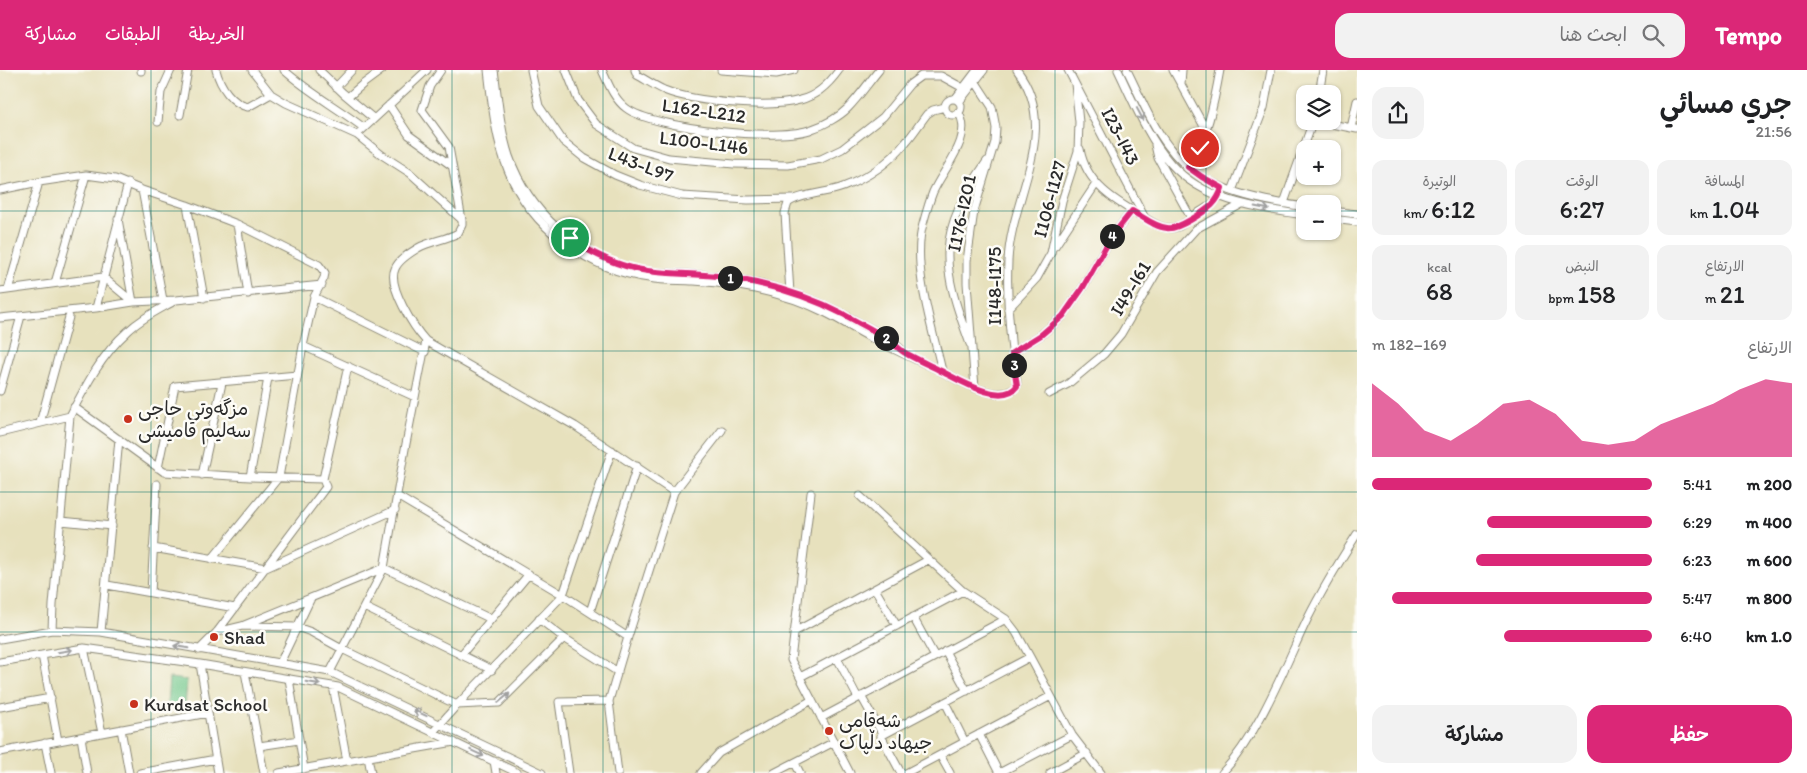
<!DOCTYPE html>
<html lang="ar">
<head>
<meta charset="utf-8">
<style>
  :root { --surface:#fff; --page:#f2f2f2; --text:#202124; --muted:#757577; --accent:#db2777 }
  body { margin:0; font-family:Itim,"Playpen Sans Arabic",sans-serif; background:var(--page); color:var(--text); direction:rtl; height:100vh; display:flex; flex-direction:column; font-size:19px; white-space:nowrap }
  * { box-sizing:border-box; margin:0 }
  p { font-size:16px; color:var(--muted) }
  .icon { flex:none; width:28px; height:28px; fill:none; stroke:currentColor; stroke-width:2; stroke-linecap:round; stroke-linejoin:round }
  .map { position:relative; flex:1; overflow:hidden; direction:ltr }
  .details { display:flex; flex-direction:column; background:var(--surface); width:450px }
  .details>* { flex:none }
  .fabs { position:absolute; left:1296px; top:15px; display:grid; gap:10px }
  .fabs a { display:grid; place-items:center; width:45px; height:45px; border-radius:10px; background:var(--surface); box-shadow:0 1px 4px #0004; font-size:25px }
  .pin { position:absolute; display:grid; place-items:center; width:42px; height:42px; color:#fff; margin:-21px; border:2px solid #fff; border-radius:50%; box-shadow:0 1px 5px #0007 }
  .km { position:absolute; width:25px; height:25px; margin:-12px; border-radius:50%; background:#222; color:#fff; font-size:14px; line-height:25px; text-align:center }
  .round { display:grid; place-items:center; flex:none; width:52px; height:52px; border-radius:15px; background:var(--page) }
  .overview { display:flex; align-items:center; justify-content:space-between; height:85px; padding:0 15px }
  h1 { font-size:28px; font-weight:600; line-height:38px }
  .metrics { display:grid; grid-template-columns:repeat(3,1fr); gap:8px; height:85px; padding:5px 15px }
  .metrics div { display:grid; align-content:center; border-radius:12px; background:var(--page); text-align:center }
  .metrics b { font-size:25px; font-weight:600 }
  .metrics small { font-size:14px; font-weight:400 }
  .metrics p { font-size:14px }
  .chart { height:140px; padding:10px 15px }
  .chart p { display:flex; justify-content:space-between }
  .chart svg { width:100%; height:90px; margin-top:5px; fill:var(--accent); opacity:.7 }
  .action { display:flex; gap:10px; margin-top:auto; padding:10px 15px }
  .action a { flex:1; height:58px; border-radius:15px; background:var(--accent); color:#fff; font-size:20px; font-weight:600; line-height:58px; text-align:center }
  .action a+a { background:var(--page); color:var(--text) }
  ul { padding:0 15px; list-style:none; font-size:16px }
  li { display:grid; grid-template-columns:80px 60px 1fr; align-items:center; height:38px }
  li i { height:12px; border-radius:6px; background:var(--accent) }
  header { display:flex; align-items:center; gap:30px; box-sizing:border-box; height:70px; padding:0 25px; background:var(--accent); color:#fff }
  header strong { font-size:24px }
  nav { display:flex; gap:28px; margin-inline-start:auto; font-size:18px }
  .search { width:350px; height:45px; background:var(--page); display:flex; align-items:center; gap:12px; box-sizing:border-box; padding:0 18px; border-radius:15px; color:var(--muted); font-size:19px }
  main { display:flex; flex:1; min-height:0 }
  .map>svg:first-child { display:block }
  .green { fill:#73c78b; stroke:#4f795b }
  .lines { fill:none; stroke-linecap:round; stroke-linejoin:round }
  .minor-casing { stroke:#898674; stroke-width:9 }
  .minor { stroke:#fff; stroke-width:7 }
  .oneway { stroke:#a0a0a0 }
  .route-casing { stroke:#fff; stroke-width:10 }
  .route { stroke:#db2777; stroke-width:6 }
  .grid { fill:none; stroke:#0f766e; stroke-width:1; stroke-opacity:0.55 }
  .poi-dot { fill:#c8321e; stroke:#fdfcf7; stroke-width:2 }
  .labels { text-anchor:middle; stroke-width:5; stroke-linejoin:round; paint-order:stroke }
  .street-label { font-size:19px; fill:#2b2b2b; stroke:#fdfcf7 }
  .poi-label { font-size:19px; fill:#2b2b2b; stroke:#fdfcf7; text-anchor:start }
</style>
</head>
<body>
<header>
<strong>Tempo</strong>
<div class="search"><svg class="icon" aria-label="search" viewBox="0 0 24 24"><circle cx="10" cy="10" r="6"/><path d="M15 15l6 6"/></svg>ابحث هنا</div>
<nav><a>الخريطة</a><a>الطبقات</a><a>مشاركة</a></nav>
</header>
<main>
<section class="details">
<div class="overview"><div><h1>جري مسائي</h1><p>21:56</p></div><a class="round"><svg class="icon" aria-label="share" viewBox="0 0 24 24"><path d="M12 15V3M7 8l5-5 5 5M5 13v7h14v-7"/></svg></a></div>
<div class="metrics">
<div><p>المسافة</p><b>1.04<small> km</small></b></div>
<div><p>الوقت</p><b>6:27</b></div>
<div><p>الوتيرة</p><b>6:12<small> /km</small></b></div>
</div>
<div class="metrics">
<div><p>الارتفاع</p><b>21<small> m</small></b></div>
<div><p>النبض</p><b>158<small> bpm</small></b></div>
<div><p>kcal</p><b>68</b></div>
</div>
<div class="chart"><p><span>الارتفاع</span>169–182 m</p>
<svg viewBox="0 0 160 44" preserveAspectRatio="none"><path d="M0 44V8L10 18L20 31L30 36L40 28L50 18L60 16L70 23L80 36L90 38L100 36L110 28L120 23L130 18L140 11L150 6L160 8V44z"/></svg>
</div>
<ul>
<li><b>200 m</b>5:41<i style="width:100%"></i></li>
<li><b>400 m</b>6:29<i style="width:59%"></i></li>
<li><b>600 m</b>6:23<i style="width:63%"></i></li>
<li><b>800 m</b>5:47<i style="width:93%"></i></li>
<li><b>1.0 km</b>6:40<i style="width:53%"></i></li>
</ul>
<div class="action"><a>حفظ</a><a>مشاركة</a></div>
</section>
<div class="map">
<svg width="1357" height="703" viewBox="0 0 1357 703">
  <rect width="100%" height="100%" fill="#fdfcf7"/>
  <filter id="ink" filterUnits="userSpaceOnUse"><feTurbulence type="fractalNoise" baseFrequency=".02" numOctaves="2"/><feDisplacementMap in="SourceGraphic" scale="10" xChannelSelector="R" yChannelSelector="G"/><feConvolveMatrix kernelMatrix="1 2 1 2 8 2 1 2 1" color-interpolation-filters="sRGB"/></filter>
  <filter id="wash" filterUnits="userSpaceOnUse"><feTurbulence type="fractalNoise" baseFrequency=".0096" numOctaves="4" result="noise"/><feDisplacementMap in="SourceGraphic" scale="20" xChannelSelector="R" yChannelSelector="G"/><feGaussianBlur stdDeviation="1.12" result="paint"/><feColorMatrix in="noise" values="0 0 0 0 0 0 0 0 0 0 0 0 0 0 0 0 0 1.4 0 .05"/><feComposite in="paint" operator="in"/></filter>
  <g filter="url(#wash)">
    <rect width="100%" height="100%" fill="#e7e1bd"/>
    <!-- green -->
    <path class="green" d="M169 608 187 610 185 637 167 636Z"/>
  </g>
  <g filter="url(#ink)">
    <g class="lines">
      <!-- minor casing -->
      <g class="minor-casing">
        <path id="minor" d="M216 0C220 16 232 34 248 37L271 24
          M252 0 271 24 286 33 357 65 382 85 410 103 462 150V155L458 163C445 170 430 171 418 178 410 183 398 190 395 199 387 216 414 258 426 271L575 356 674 422
          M284 0C308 22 338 38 364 58
          M319 0 343 23 374 49
          M441 0 430 16 422 40 449 77 462 150
          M488 0C492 34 495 68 508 100 531 158 588 200 649 208 664 211 679 210 694 211 739 214 785 222 826 243 846 253 865 266 885 275 903 284 920 291 937 299 953 307 968 317 985 321 995 324 1010 325 1017 316 1017 301 1012 286 1011 271 1008 244 1007 217 1008 191 1011 126 1062 59 1017 0
          M494 0C498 28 500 59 509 86 528 141 579 188 637 200 663 205 690 203 716 206 765 212 810 226 852 249 869 258 887 266 901 279
          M531 0 539 36 563 71 584 88 615 105 640 115 682 126 748 130 794 129
          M566 0 578 30 596 54 633 78 669 88 734 94 788 95 821 89 842 79 883 47 910 14 921 6H941L963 18
          M602 0C608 13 614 29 626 38 653 59 781 72 812 59 824 55 839 47 848 38 859 27 869 12 879 0
          M635 0 637 5C646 10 655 16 664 20 694 32 769 39 800 30 817 26 829 14 839 0
          M721 0 776 4 794 0
          M1068 0 1145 148
          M1118 0C1132 29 1149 70 1171 94 1205 132 1258 138 1305 145
          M1127 0C1140 26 1151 54 1169 77 1201 121 1255 129 1305 137
          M1173 0 1206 60
          M141 1V0
          M975 11 992 37 996 58 995 72 974 141 967 191V213L975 318
          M1181 14 1182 0
          M336 17 352 0
          M1319 24 1323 0
          M348 27 363 14 382 0
          M955 29 977 0
          M945 37a8 8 0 1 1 16 0a8 8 0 1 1-16 0Z
          M959 32 984 0
          M389 35 409 65 452 96
          M180 45 188 0
          M1315 51 1357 59
          M158 52 161 22 171 0
          M1351 58 1357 31
          M361 61 427 0
          M1155 75 1158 88 1191 148
          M1080 79C1086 114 1115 131 1143 147 1152 152 1161 159 1171 158 1181 158 1190 149 1198 143 1207 138 1216 133 1220 123
          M1189 97C1207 68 1214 34 1220 0
          M0 120 39 112 86 105 115 109 142 120 187 135 237 154 319 195 325 203 324 208 314 227 303 276 279 407 212 489
          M142 120 163 230
          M1232 121 1264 38 1271 0
          M1284 133 1313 51
          M187 135 204 228
          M1332 141 1357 144
          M1332 149 1357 152
          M237 154 248 224
          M1055 176 1096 114
          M55 213 86 105
          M8 220 39 112
          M0 221 103 207 133 232 118 149
          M790 223 785 143 788 133C799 124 828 123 843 117 867 108 890 92 906 72 914 63 920 53 927 44L933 40 945 37
          M314 227 425 282
          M96 238 128 113
          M1008 239 1037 208 1051 183 1062 131 1078 81 1079 52 1075 14
          M0 248 96 238 133 232 176 230 322 215
          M970 274C940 193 936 164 987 91
          M303 276 415 327
          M1012 283 1041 265 1063 246 1082 219 1112 166 1132 141
          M942 301C933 260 911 195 923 154 926 143 929 132 933 122 943 99 975 66 958 42
          M0 321 21 246
          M1049 324 1068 314 1104 284 1121 264 1157 202 1196 159 1242 134
          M74 337 164 402 250 407 323 409 326 417 217 562 199 580
          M40 353 69 247
          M0 363 70 346
          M158 398 175 316 297 305
          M202 405 222 313
          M250 407 268 308
          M323 409 348 296
          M811 423 791 590 850 703
          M397 426 563 525 628 567
          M860 426 963 521 1006 549 1016 562 1030 587 1072 665 1101 703
          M61 451 112 456
          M153 478 266 498 395 440
          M107 515 235 538
          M875 519 897 556
          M151 523 157 414
          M364 537 492 600
          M590 542 637 396
          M913 547 935 587
          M539 549 564 568 618 602
          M242 556 297 557 311 562 342 579 457 635 499 633 564 568
          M52 560 53 535 70 346C85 317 102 284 127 262 141 248 159 240 176 230
          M101 562 119 369
          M217 562 242 556 384 498 491 549
          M794 562 928 490
          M0 569 52 560 101 562 330 602 542 703
          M84 578 102 663
          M945 581 967 621
          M42 585 58 671
          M461 585 529 504
          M837 588 858 628
          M0 592 84 578 200 594 338 617 518 703
          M280 593 311 528
          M200 594 218 703
          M245 602 264 703
          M330 602 384 498 405 379 426 271
          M800 607 963 521
          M289 609 304 699
          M333 616 347 691
          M861 626 883 665
          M945 632 965 672
          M0 637 51 628
          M821 648 1006 549
          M121 659 129 703
          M433 662 457 635 563 525 612 380
          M979 664 999 703 1072 665
          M81 667 87 703
          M45 673 51 703
          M259 676 299 670
          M0 682 208 643
          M940 685 950 703
          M368 687 371 703
          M494 691 496 703
          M795 693 800 703
          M140 703 216 689
          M279 703 454 672
          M569 703 559 632 609 631
          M618 703 609 631 628 567 674 422 722 360
          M701 703 719 683 812 630
          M774 703 834 672
          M901 703 881 666 1030 587
          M906 703 1051 626
          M1050 703 1087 683
          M1222 703C1259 664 1284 598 1307 550 1322 520 1339 492 1357 464"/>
      </g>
      <!-- minor -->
      <use href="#minor" class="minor"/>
    </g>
    <!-- one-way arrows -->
    <defs><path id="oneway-shaft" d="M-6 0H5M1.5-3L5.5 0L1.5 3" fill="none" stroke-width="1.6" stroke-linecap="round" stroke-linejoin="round" transform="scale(1.25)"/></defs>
    <g class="oneway">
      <use href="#oneway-shaft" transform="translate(1140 44) rotate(62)"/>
      <use href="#oneway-shaft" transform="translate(1262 138) rotate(11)"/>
      <use href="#oneway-shaft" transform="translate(181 577) rotate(-170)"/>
      <use href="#oneway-shaft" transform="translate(65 581) rotate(-9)"/>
      <use href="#oneway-shaft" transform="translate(313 613) rotate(9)"/>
      <use href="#oneway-shaft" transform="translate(504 628) rotate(-40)"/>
      <use href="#oneway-shaft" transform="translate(420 643) rotate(-155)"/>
      <use href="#oneway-shaft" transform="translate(477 683) rotate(25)"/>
    </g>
  </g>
  <g class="lines" filter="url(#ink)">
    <!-- route casing -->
    <g class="route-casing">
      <path id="route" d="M570 168C596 187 624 199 656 202 676 204 697 204 717 206 762 212 803 223 843 244 857 252 872 259 886 268 893 272 899 280 907 284 918 290 929 295 941 301 957 309 1002 337 1017 316L1012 283 1041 265 1063 246 1082 219 1112 166 1132 141C1143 147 1155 157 1167 158 1178 160 1204 142 1212 135 1217 130 1220 124 1222 118L1202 107 1188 97 1200 78"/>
    </g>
    <!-- route -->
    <use href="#route" class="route"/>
  </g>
  <!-- grid -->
  <path class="grid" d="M151 0V703M302 0V703M452 0V703M603 0V703M754 0V703M905 0V703M1055 0V703M1206 0V703M0 141H1305M1332 141H1357M0 281H1357M0 422H1357M0 562H1357"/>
  <!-- markers -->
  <g class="poi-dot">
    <circle cx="128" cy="349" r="5"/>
    <circle cx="214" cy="567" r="5"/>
    <circle cx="134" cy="634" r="5"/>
    <circle cx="829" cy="661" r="5"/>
  </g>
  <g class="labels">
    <!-- street labels -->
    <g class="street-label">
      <text transform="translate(704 40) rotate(8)" y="7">L162-L212</text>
      <text transform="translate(1121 66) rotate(63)" y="7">I23-I43</text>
      <text transform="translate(704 72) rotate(7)" y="7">L100-L146</text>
      <text transform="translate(641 94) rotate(21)" y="7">L43-L97</text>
      <text transform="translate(1049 129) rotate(-75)" y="7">I106-I127</text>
      <text transform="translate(961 143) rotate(-78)" y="7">I176-I201</text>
      <text transform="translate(994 216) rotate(-90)" y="7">I148-I175</text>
      <text transform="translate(1130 218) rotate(-59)" y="7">I49-I61</text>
    </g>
    <!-- poi labels -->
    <g class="poi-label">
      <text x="138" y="345">مزگەوتی حاجی<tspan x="138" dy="22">سەلیم قامیشی</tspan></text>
      <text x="224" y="574">Shad</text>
      <text x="144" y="641">Kurdsat School</text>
      <text x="839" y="657">شەقامی<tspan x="839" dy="22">جیهاد دڵپاک</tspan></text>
    </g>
  </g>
</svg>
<div class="fabs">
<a><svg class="icon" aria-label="layers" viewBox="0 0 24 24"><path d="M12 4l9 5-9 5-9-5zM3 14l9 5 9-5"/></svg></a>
<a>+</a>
<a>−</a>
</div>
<div class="pin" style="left:570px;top:168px;background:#1e9e55"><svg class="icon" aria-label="arrive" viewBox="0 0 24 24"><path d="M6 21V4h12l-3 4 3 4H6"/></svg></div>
<div class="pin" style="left:1200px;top:78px;background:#d93025"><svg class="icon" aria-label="check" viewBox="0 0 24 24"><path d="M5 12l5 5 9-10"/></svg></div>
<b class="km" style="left:730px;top:208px">1</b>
<b class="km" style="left:886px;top:268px">2</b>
<b class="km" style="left:1014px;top:295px">3</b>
<b class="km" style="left:1112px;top:166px">4</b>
</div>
</main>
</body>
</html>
